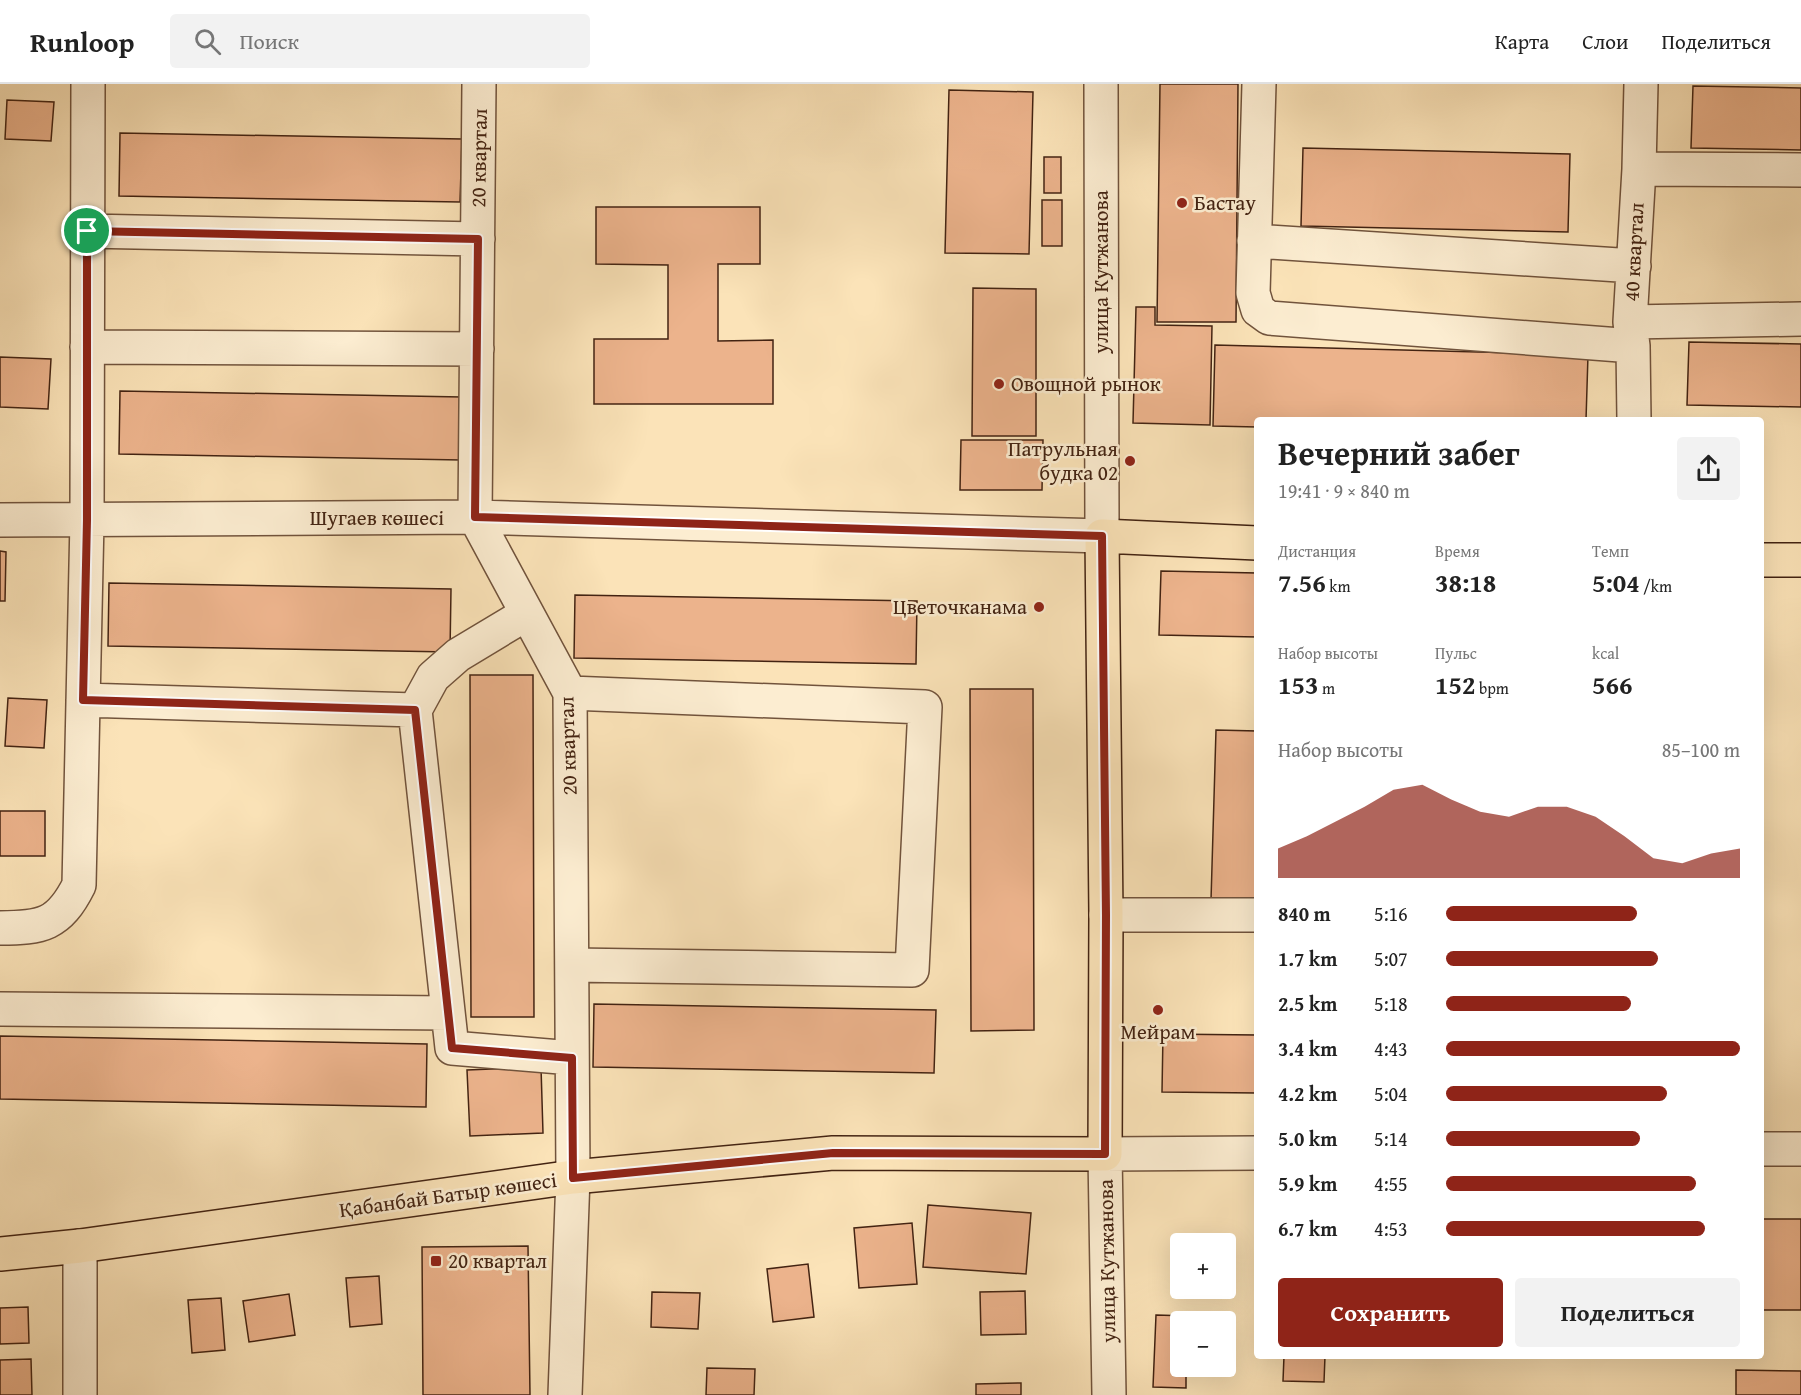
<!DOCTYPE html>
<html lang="ru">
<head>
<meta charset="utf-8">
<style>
  :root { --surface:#fff; --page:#f2f2f2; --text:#222; --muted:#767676; --line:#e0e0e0; --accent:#8f2418 }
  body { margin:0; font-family:"Gentium Book Plus",serif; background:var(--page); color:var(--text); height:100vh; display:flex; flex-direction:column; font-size:22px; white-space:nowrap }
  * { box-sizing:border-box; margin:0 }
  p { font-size:20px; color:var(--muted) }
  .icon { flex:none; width:33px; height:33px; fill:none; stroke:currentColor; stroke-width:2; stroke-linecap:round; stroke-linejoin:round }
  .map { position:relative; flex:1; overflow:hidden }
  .drawer { position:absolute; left:1254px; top:333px; width:510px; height:942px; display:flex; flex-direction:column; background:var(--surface); border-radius:6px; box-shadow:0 6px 24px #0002 }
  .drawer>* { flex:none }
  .controls { position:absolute; left:1170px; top:1149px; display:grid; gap:12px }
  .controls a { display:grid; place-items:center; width:66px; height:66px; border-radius:6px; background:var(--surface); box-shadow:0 6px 24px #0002; font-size:30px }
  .pin { position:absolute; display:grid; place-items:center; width:51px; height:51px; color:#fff; margin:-26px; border:3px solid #fff; border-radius:50%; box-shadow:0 2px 6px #0007 }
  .round { display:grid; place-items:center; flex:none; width:63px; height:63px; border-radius:6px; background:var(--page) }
  .headline { display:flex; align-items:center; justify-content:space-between; height:102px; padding:0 24px }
  h1 { font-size:33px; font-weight:800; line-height:45px }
  .stats { display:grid; grid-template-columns:repeat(3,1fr); gap:9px; height:102px; padding:6px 24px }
  .stats div { display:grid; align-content:center }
  .stats b { font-size:26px; font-weight:800 }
  .stats small { font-size:16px; font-weight:400 }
  .stats p { font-size:16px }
  .chart { height:168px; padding:12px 24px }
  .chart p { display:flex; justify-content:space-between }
  .chart svg { width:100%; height:108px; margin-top:6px; fill:var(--accent); opacity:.7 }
  .action { display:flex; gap:12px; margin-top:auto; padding:12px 24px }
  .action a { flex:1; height:69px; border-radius:6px; background:var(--accent); color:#fff; font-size:24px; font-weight:800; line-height:69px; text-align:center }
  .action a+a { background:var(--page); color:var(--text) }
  ul { padding:0 24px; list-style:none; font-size:20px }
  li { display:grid; grid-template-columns:96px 72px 1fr; align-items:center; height:45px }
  li i { height:15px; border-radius:8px; background:var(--accent) }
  header { display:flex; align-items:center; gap:36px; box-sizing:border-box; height:84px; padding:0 30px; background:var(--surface); border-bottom:2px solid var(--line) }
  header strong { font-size:28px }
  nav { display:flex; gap:33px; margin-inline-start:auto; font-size:21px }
  .search { width:420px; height:54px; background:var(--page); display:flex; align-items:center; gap:15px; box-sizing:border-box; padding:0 21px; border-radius:6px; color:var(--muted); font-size:22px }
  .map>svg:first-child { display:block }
  .building { fill:#ecb38c; stroke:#432312; stroke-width:1.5 }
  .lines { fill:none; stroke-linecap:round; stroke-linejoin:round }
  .minor-casing { stroke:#71533c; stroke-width:36 }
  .major-casing { stroke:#432312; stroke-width:36 }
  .minor { stroke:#fcedd1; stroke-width:33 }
  .major { stroke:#fbe3b8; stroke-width:33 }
  .route-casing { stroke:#fff; stroke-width:12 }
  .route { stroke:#8f2418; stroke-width:8 }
  .poi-dot { fill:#8f2418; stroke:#fcedd1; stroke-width:2 }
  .labels { text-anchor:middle; stroke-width:5; stroke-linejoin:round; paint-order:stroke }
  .street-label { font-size:21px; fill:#432312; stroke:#fcedd1 }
  .poi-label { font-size:21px; fill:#432312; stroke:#fcedd1; text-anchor:start }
</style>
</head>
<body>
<header>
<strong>Runloop</strong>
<div class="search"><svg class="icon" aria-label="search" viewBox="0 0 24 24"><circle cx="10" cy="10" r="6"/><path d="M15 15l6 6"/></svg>Поиск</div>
<nav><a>Карта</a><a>Слои</a><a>Поделиться</a></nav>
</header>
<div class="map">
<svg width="1801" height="1311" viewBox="0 0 1801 1311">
  <rect width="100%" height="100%" fill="#fbe3b8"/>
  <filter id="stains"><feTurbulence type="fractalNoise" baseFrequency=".00333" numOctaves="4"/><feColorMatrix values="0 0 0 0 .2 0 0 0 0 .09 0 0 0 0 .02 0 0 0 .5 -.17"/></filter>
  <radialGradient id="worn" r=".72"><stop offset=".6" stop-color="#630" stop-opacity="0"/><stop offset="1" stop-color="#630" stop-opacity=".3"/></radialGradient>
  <!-- building -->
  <path class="building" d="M1160 0H1238L1236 238H1157Z
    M1693 2 1801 4V66L1691 64Z
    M949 6 1033 8 1029 170 945 169Z
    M7 16 54 18 51 57 5 55Z
    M120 49 462 55 460 118 119 112Z
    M1303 64 1570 70 1568 148 1301 142Z
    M1044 73H1061V109H1044Z
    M1042 116H1062V162H1042Z
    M596 123H760V180H718V257L773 256V320H594V255H668V181L596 180Z
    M973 204 1036 205V352H972Z
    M1136 223H1155V241L1212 242 1210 341 1133 339Z
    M1689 258 1801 260V323L1687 321Z
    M1215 261 1588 271 1586 336H1257V343L1213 342Z
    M0 273 51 275 48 325 0 323Z
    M120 307 462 313 461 376 119 370Z
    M961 356H1043L1042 406H960Z
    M0 467 6 468 5 517H0Z
    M1161 487 1257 489V553L1159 551Z
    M109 499 451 505 450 568 108 562Z
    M575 511 917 517 916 580 574 574Z
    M470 591H533L534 933H471Z
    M970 605H1033L1034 946 971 947Z
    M8 614 47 616 44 664 5 662Z
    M1216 646 1257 647V817L1211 816Z
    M0 727H45V772H0Z
    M594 920 936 926 934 989 593 983Z
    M1163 950 1257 951V1009L1162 1008Z
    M0 952 427 960 426 1023 0 1015Z
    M541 983 543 1049 470 1052 467 986Z
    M928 1121 1031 1129 1026 1190 923 1183Z
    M1761 1135H1801V1226H1761Z
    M912 1139 917 1200 859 1204 854 1144Z
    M528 1162 530 1311H423L422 1163Z
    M808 1180 814 1233 773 1238 767 1185Z
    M379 1192 382 1240 350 1243 346 1194Z
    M1025 1207 1026 1250 981 1251 980 1208Z
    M652 1208 700 1209 698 1245 651 1243Z
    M289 1210 295 1251 249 1258 243 1217Z
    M221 1214 225 1266 192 1269 188 1216Z
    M28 1223 29 1259 0 1260V1224Z
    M1156 1231 1188 1232V1238H1180V1282H1186V1304L1153 1303Z
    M1284 1272H1325L1324 1298 1283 1297Z
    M31 1275 32 1311H0V1276Z
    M707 1284 755 1285 754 1311H706Z
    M1736 1286 1801 1287V1311H1736Z
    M1021 1299V1311H976V1300Z"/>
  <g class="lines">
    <!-- minor casing -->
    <g class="minor-casing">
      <path id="minor" d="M479 0 475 433 570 609 573 1093 565 1311
        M1259 0 1253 209 1258 226 1269 234 1633 262
        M1639 85 1801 86
        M87 147 478 155
        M1254 157 1634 182
        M1630 238 1801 235
        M87 263 477 265
        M1634 336 1633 262 1630 238 1639 85 1641 0
        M0 436 475 433 1102 452 1101 0
        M526 530 458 571 433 593 415 626 452 964 572 974
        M570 609 925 623 912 886 572 881
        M83 616 415 626
        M1106 831H1257
        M0 844C42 844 59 841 79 801L87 436 88 0
        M0 925 448 929
        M1761 1065H1801
        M80 1162V1311
        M1109 1311 1105 1070 1257 1069"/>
    </g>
    <!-- major casing -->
    <g class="major-casing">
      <path id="major" d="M1761 476H1801
        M0 1170 80 1162 573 1093 833 1069 1105 1070 1106 831 1102 452 1257 459"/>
    </g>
    <!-- minor -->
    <use href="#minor" class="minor"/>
    <!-- major -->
    <use href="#major" class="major"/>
  </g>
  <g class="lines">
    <!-- route casing -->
    <g class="route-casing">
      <path id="route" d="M87 147 478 155 475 433 1102 452 1106 831 1105 1070 833 1069 573 1094 572 974 452 964 415 626 83 616 87 436Z"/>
    </g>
    <!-- route -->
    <use href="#route" class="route"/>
  </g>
  <!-- markers -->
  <g class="poi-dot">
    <circle cx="1182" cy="119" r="6"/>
    <circle cx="999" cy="300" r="6"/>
    <circle cx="1130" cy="377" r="6"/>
    <circle cx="1039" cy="523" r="6"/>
    <circle cx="1158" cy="926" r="6"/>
    <rect x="430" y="1171" width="12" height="12" rx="3"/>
  </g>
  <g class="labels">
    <!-- street labels -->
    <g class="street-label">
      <text transform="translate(479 74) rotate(-89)" y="7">20 квартал</text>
      <text transform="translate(1634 168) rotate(-87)" y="7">40 квартал</text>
      <text transform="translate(1101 188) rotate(-90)" y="7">улица Кутжанова</text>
      <text x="377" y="441">Шугаев көшесі</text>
      <text transform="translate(568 662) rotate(-92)" y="7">20 квартал</text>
      <text transform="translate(448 1111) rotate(-8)" y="7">Қабанбай Батыр көшесі</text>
      <text transform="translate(1107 1177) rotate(-91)" y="7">улица Кутжанова</text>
    </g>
    <!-- poi labels -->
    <g class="poi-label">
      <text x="1194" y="126">Бастау</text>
      <text x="1011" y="307">Овощной рынок</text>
      <text x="1118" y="372" text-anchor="end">Патрульная<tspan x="1118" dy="24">будка 02</tspan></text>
      <text x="1027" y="530" text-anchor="end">Цветочканама</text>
      <text x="1158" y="955" text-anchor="middle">Мейрам</text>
      <text x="448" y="1184">20 квартал</text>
    </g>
  </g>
  <rect width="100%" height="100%" filter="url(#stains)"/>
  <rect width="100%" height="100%" fill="url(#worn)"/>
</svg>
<div class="controls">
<a>+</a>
<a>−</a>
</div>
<div class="pin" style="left:87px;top:147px;background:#1e9e55"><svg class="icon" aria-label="arrive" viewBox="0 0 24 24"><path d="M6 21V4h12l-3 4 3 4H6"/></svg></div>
<section class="drawer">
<div class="headline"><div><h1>Вечерний забег</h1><p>19:41 · 9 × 840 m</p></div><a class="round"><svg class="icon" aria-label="share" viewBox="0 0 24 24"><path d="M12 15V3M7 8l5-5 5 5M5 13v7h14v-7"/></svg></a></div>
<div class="stats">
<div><p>Дистанция</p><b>7.56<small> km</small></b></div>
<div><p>Время</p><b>38:18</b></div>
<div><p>Темп</p><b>5:04<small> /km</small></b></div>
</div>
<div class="stats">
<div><p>Набор высоты</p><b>153<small> m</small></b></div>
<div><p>Пульс</p><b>152<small> bpm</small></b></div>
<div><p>kcal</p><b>566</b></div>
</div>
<div class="chart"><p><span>Набор высоты</span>85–100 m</p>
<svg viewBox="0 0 160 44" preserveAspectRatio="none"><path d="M0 44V32L10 27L20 21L30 15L40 8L50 6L60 12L70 17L80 19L90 15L100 15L110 19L120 27L130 36L140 38L150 34L160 32V44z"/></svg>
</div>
<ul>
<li><b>840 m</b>5:16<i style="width:65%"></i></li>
<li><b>1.7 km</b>5:07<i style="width:72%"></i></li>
<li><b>2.5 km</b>5:18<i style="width:63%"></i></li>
<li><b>3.4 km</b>4:43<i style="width:100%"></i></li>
<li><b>4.2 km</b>5:04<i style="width:75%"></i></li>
<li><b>5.0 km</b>5:14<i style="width:66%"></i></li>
<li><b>5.9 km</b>4:55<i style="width:85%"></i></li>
<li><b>6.7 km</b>4:53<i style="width:88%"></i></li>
</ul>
<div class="action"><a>Сохранить</a><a>Поделиться</a></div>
</section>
</div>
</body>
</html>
